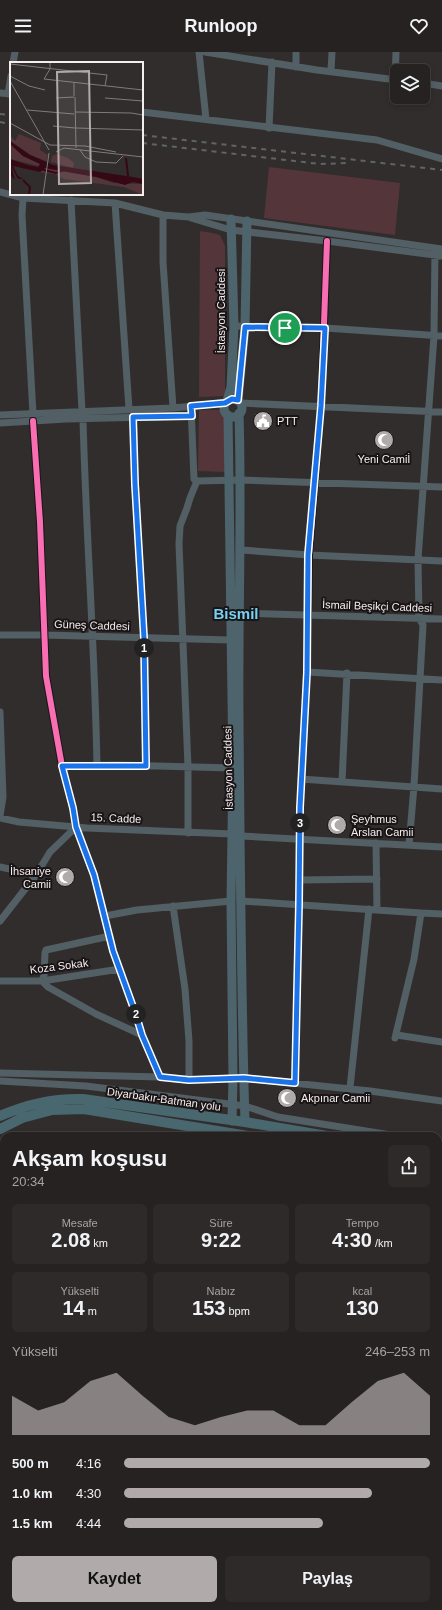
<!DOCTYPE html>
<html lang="tr">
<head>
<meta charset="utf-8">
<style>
  :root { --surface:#262222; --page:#2e2a2a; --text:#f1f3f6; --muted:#a4a4a5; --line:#423f40; --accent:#b1aaaa }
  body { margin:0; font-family:Helvetica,sans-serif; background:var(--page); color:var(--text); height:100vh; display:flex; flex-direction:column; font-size:15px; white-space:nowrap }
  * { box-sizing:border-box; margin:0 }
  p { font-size:13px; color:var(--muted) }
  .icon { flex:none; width:22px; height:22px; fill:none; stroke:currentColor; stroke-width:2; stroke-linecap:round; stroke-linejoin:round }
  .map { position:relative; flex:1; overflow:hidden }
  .panel { position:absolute; left:0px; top:1080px; width:442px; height:478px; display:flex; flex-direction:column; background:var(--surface); border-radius:12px 12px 0 0; box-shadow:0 2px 6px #0003,0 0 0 1px var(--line) }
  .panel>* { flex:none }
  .tools { position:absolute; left:390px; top:12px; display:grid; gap:8px }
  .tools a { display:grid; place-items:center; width:40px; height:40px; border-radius:6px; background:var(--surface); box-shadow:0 2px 6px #0003,0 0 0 1px var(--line); font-size:20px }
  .pin { position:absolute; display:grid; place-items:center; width:34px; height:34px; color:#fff; margin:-17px; border:2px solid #fff; border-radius:50%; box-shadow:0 1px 4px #0007 }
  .km { position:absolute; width:20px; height:20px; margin:-10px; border-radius:50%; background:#222; color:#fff; font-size:11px; line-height:20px; text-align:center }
  .round { display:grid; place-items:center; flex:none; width:42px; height:42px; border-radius:6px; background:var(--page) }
  .summary { display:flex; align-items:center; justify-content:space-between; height:68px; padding:0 12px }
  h1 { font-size:22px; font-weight:700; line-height:30px }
  .figures { display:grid; grid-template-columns:repeat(3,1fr); gap:6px; height:68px; padding:4px 12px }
  .figures div { display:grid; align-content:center; border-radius:6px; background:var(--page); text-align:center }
  .figures b { font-size:20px; font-weight:700 }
  .figures small { font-size:11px; font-weight:400 }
  .figures p { font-size:11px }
  .chart { height:112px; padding:8px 12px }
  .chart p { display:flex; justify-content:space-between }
  .chart svg { width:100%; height:72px; margin-top:4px; fill:var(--accent); opacity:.7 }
  .action { display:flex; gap:8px; margin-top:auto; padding:8px 12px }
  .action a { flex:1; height:46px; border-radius:6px; background:var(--accent); color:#111; font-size:16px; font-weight:700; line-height:46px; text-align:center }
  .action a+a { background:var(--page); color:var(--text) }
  ul { padding:0 12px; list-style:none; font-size:13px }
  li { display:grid; grid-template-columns:64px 48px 1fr; align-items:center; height:30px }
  li i { height:10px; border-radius:5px; background:var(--accent) }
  header { display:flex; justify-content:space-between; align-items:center; height:52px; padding:0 12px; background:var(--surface); font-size:18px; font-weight:700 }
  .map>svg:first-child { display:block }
  .green { fill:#54363a }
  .water { fill:#350814 }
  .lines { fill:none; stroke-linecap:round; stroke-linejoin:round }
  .river { stroke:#350814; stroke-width:11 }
  .minor { stroke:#525f64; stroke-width:7 }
  .major { stroke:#4d646d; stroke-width:9 }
  .highway { stroke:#49676f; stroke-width:10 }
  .rail { stroke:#5f6467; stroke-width:2; stroke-dasharray:5 5; stroke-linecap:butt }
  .cycleway-casing { stroke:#191415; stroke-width:8 }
  .cycleway { stroke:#f96db3; stroke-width:6 }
  .route-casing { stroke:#fff; stroke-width:8 }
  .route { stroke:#1a73e8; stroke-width:5 }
  .labels { text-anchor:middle; stroke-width:4; stroke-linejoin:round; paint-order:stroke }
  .street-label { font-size:11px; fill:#f5edee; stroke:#191415 }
  .poi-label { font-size:11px; fill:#f5edee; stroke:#191415; text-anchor:start }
  .district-label { font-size:15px; font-weight:bold; fill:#76d1f4; stroke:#191415 }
  .inset-river { fill:none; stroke:#350814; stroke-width:2 }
  .inset-road { fill:none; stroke:#807a7a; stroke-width:1 }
  .view { fill:#b1aaaa; fill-opacity:0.15; stroke:#b1aaaa; stroke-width:2 }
  .inset-edge { fill:none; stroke:#f5edee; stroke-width:2 }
</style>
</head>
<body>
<header><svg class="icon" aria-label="menu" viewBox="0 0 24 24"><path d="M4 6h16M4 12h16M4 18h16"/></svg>Runloop<svg class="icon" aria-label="heart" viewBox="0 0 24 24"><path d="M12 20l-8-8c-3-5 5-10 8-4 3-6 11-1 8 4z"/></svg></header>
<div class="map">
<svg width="442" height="1558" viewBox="0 0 442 1558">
  <rect width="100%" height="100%" fill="#322d2d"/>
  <!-- green -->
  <path class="green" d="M269 115 400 131 395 183 264 166Z
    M200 179 212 181 220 183 225 194V344L199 345Z
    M199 358H221L225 367 227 420 198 419Z
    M0 1153 4 1154V1298L0 1297Z
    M0 1381 4 1382V1444L0 1442Z
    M438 1460 442 1461V1554H438Z"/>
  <!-- water -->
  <path class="water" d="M0 1315 4 1316V1382L0 1381Z
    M438 1385H442V1461L438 1460Z"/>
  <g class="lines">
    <!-- river -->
    <path class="river" d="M0 1398 4 1397"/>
    <!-- minor -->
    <path class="minor" d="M199 0 206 67
      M205 0 317 18 397 28
      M13 11 15 0
      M296 15V0
      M331 19 332 0
      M395 27 396 0
      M423 31 442 34
      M0 41 11 42
      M8 42 11 24
      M142 60 377 88 442 107
      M269 76 272 10
      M0 140 23 146 115 151 163 163 189 165 205 163 442 197
      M23 146 22 163 33 362
      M71 148 82 359
      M115 151 129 357
      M163 163V210L173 356
      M191 166 231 178 327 189 442 204
      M234 274 325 276 442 284
      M240 351 442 360
      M191 354 194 427 197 429 241 428 442 435
      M0 363 173 356 225 351
      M133 365 135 432 144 586 146 714
      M83 367C86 483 95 598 97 714
      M33 369 40 470 46 624 62 714 73 756 76 775 94 823 113 899 136 963 142 983 160 1025
      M0 371 66 367 192 364
      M241 498 309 503 442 509
      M240 561 442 567
      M0 583H45L230 588
      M307 620 442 628
      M0 660 3 745 0 764
      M62 714 118 713 233 716
      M301 727 442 737
      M342 730 347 621
      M0 766 19 770 87 776 232 782
      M188 781V715L179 492 180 474 187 456 190 446 197 429
      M241 784 442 795
      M376 791 377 858
      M409 793 414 734 423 573 419 566 418 507 434 284 435 196
      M0 815 36 823
      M299 828 377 827
      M241 849 421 861 442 862
      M173 854 185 937 189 989V1028
      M105 864 137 858 231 849
      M0 869 36 823 50 800 76 775
      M110 884 46 898 45 901 44 923 42 929 48 935 96 962 142 983
      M0 929H42L120 917
      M397 983 442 990
      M395 986 414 907 421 861
      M0 1021 160 1025 189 1028 244 1026 370 1039 442 1049
      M0 1029 86 1034 245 1054 278 1065 397 1084
      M295 1031 299 852 300 757 307 620 309 503 321 354 327 189
      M350 1036 369 857
      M438 1091H442
      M0 1133 4 1135
      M439 1239 442 1229"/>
    <!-- major -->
    <path class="major" d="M224 356a9 9 0 1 1 18 0a9 9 0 1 1-18 0Z
      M238 348 245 275 247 169
      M227 349 231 335 234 274 231 167
      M239 361C242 464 238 566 239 668 240 802 241 936 245 1070
      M228 363 233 716 231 849 233 1026 232 1069"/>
    <!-- highway -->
    <path class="highway" d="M0 1064C27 1052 54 1046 83 1047L245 1070 327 1084
      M0 1077 22 1066 52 1058 84 1057 248 1084
      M438 1102H442
      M438 1115 442 1116"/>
    <!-- rail -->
    <path class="rail" d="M0 62 11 63
      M0 70 11 72
      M142 83 442 118
      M142 91 320 112 349 111"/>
    <!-- cycleway casing -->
    <g class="cycleway-casing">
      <path id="cycleway" d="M33 369 40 470 46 624 62 714 73 756 76 775 94 823 113 899 136 963 142 983 160 1025
        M295 1031 299 852 300 757 307 620 309 503 321 354 327 189"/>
    </g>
    <!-- cycleway -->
    <use href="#cycleway" class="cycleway"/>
  </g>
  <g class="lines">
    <!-- route casing -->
    <g class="route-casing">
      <path id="route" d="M245 275 325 276 321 354 308 503 307 620 300 756 299 852 295 1031 244 1026 189 1028 160 1025 142 983 136 963 113 899 94 823 76 775 73 756 62 714H146L144 586 135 432 133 365 192 364 191 354 225 351 232 347 238 348Z"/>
    </g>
    <!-- route -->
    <use href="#route" class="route"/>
  </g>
  <!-- icons -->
  <defs>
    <g id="civic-disc" transform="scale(1)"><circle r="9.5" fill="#b1aaaa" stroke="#191415"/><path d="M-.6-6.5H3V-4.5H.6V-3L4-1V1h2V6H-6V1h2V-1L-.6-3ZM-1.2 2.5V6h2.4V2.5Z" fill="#fff"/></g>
    <g id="mosque-disc" transform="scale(1)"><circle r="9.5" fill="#b1aaaa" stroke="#191415"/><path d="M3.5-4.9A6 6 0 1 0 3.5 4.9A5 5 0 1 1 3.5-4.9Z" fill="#fff"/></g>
  </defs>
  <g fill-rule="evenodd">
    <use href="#civic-disc" x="263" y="369"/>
    <use href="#mosque-disc" x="384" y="388"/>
    <use href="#mosque-disc" x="337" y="773"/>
    <use href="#mosque-disc" x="65" y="825"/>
    <use href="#mosque-disc" x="287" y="1046"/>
  </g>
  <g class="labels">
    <!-- street labels -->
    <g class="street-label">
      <text transform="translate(221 259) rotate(-90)" y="4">İstasyon Caddesi</text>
      <text transform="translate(377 554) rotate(2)" y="4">İsmail Beşikçi Caddesi</text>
      <text transform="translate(92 573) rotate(2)" y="4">Güneş Caddesi</text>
      <text transform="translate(228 716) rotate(-91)" y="4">İstasyon Caddesi</text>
      <text transform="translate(116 766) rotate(2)" y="4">15. Cadde</text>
      <text transform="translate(59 914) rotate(-7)" y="4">Koza Sokak</text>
      <text transform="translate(164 1047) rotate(8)" y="4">Diyarbakır-Batman yolu</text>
    </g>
    <!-- poi labels -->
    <g class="poi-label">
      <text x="277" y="373">PTT</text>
      <text x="384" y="411" text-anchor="middle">Yeni Camiİ</text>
      <text x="351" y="771">Şeyhmus<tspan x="351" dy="13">Arslan Camii</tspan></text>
      <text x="51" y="823" text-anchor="end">İhsaniye<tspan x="51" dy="13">Camii</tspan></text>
      <text x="301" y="1050">Akpınar Camii</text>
    </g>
    <!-- district labels -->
    <g class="district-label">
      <text x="236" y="567">Bismil</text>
    </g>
  </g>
  <!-- overview -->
  <g transform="translate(10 10)">
    <rect width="133" height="133" fill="#322d2d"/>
    <path d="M9 72 31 81 30 88 38 93 36 99 21 93 0 79V73L5 79ZM0 82 13 94 30 102 29 104 0 97ZM47 92 58 96 64 101 63 106 41 100 42 94ZM33 106 86 115 103 121 133 122V133L114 125 54 117 45 112 30 110Z" fill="#54363a"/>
    <path d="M0 79 20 93 43 103 123 115 133 117V122L123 120 115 123 86 115 35 106 30 110 3 104 8 114 13 117H8L1 104 5 118 0 113V97L18 103 28 105 30 102 13 94 0 82Z" fill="#350814"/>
    <path class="inset-river" d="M116 96 118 114M30 107 46 111 54 108M13 118 20 125 19 133"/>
    <path class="inset-road" d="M40 0V7L34 17 133 28M0 2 97 13 95 24M0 14 19 24 35 28M0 19 39 88M64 34V21M65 35 66 86M46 36 64 35M95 36 133 39M17 48 64 52M65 50 121 51 133 53M0 61 40 83 75 84 106 90M43 64 65 66M66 66 133 68M70 88 75 95 86 100 106 101 113 94M46 90 54 86 133 95M33 133 39 91"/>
    <path class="view" d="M79 9 81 121 49 122 47 10Z"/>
    <rect width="133" height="133" class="inset-edge"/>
  </g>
</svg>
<div class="tools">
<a><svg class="icon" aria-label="layers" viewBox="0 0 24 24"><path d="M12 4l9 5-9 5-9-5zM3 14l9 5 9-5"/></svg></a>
</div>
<div class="pin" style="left:285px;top:276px;background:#1e9e55"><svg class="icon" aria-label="arrive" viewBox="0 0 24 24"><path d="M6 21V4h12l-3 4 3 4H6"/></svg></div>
<b class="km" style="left:144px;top:596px">1</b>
<b class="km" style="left:136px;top:962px">2</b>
<b class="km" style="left:300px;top:771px">3</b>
<section class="panel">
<div class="summary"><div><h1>Akşam koşusu</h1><p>20:34</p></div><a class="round"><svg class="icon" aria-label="share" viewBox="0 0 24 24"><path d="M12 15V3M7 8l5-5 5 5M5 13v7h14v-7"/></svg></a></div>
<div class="figures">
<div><p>Mesafe</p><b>2.08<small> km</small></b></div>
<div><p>Süre</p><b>9:22</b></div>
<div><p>Tempo</p><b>4:30<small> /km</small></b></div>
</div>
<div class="figures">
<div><p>Yükselti</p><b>14<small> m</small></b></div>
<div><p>Nabız</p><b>153<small> bpm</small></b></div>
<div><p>kcal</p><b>130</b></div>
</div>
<div class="chart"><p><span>Yükselti</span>246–253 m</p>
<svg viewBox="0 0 160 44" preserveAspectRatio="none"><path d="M0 44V20L10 29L20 24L30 11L40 6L50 20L60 33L70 38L80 33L90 29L100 29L110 38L120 38L130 24L140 11L150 6L160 20V44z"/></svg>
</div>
<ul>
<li><b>500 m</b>4:16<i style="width:100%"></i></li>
<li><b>1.0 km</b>4:30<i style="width:81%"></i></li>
<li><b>1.5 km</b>4:44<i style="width:65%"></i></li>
</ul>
<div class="action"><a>Kaydet</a><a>Paylaş</a></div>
</section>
</div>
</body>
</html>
